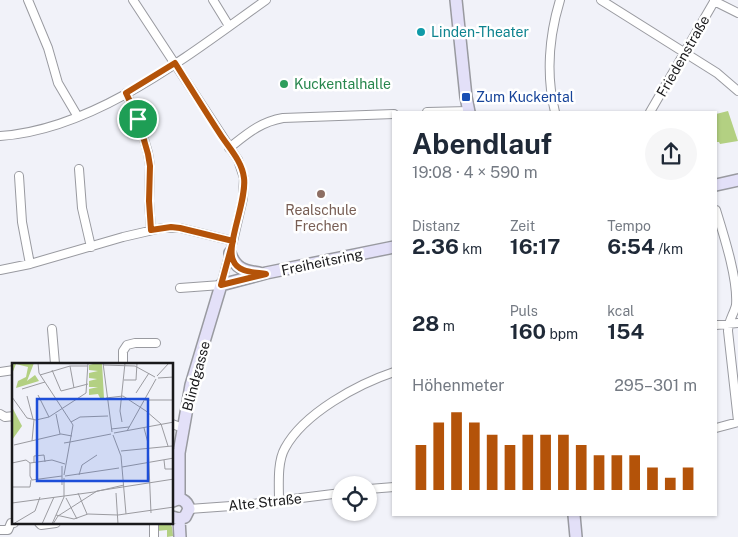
<!DOCTYPE html>
<html lang="de">
<head>
<meta charset="utf-8">
<style>
  :root { --surface:#fff; --page:#f6f6f7; --text:#1f2937; --muted:#747a83; --accent:#b45309 }
  body { margin:0; font-family:"Public Sans",sans-serif; background:var(--page); color:var(--text); height:100vh; display:flex; flex-direction:column; font-size:19px; white-space:nowrap }
  * { box-sizing:border-box; margin:0 }
  p { font-size:16px; color:var(--muted) }
  .icon { flex:none; width:28px; height:28px; fill:none; stroke:currentColor; stroke-width:2; stroke-linecap:round; stroke-linejoin:round }
  .map { position:relative; flex:1; overflow:hidden }
  .panel { position:absolute; left:392px; top:111px; width:325px; height:405px; display:flex; flex-direction:column; background:var(--surface); border-radius:0px; box-shadow:0 1px 4px #0004 }
  .panel>* { flex:none }
  .fabs { position:absolute; left:332px; top:476px; display:grid; gap:10px }
  .fabs a { display:grid; place-items:center; width:45px; height:45px; border-radius:50%; background:var(--surface); box-shadow:0 1px 4px #0004; font-size:25px }
  .pin { position:absolute; display:grid; place-items:center; width:42px; height:42px; color:#fff; margin:-21px; border:2px solid #fff; border-radius:50%; box-shadow:0 1px 5px #0007 }
  .round { display:grid; place-items:center; flex:none; width:52px; height:52px; border-radius:26px; background:var(--page) }
  .overview { display:flex; align-items:center; justify-content:space-between; height:85px; padding:0 20px }
  h1 { font-size:28px; font-weight:700; line-height:38px }
  .figures { display:grid; grid-template-columns:repeat(3,1fr); gap:8px; height:85px; padding:5px 20px }
  .figures div { display:grid; align-content:center }
  .figures b { font-size:21px; font-weight:700 }
  .figures small { font-size:14px; font-weight:400 }
  .figures p { font-size:14px }
  .chart { height:140px; padding:10px 20px }
  .chart p { display:flex; justify-content:space-between }
  .chart svg { width:100%; height:90px; margin-top:5px; stroke:var(--accent); stroke-width:6 }
  .map>svg:first-child { display:block }
  .green { fill:#b3d082 }
  .lines { fill:none; stroke-linecap:round; stroke-linejoin:round }
  .street-casing { stroke:#999aa0; stroke-width:10 }
  .secondary-casing { stroke:#999aa0; stroke-width:14 }
  .street { stroke:#fff; stroke-width:8 }
  .secondary { stroke:#e3e0f8; stroke-width:11 }
  .route-casing { stroke:#fff; stroke-width:10 }
  .route { stroke:#b45309; stroke-width:6 }
  .culture-dot { fill:#0f9aa8; stroke:#fff; stroke-width:2 }
  .leisure-dot { fill:#2e9e5b; stroke:#fff; stroke-width:2 }
  .transit-dot { fill:#1a4fb4; stroke:#fff; stroke-width:2 }
  .education-dot { fill:#8d6e63; stroke:#fff; stroke-width:2 }
  .labels { text-anchor:middle; stroke-width:5; stroke-linejoin:round; paint-order:stroke }
  .culture-label { font-size:14px; fill:#0d838f; stroke:#fff; text-anchor:start }
  .street-label { font-size:14px; fill:#19191b; stroke:#fff }
  .leisure-label { font-size:14px; fill:#27864d; stroke:#fff; text-anchor:start }
  .transit-label { font-size:14px; fill:#164399; stroke:#fff; text-anchor:start }
  .education-label { font-size:14px; fill:#785e54; stroke:#fff }
  .inset-road { fill:none; stroke:#9b9ba0; stroke-width:1 }
  .view { fill:#1d4ed8; fill-opacity:0.15; stroke:#1d4ed8; stroke-width:2.5 }
  .inset-edge { fill:none; stroke:#19191b; stroke-width:2.5 }
</style>
</head>
<body>
<div class="map">
<svg width="738" height="537" viewBox="0 0 738 537">
  <rect width="100%" height="100%" fill="#f1f2f9"/>
  <!-- green -->
  <path class="green" d="M728 111 738 141 720 144 719 142H716V114Z
    M157 523H170L172 527 173 536 167 537V530L157 531Z"/>
  <g class="lines">
    <!-- street casing -->
    <g class="street-casing">
      <path id="street" d="M28 0 48 48 58 83 78 117
        M133 0 238 160 244 178 243 198 233 241 221 285 180 288
        M213 0 229 26
        M601 0 717 73 738 91
        M714 1 738 13
        M126 93 138 119 148 153 150 166 149 201 151 230
        M427 112 469 111
        M555 112C546 76 549 36 560 0
        M650 112 715 0
        M0 136C95 130 190 54 266 0
        M229 148C247 134 260 122 283 118L394 114
        M79 169 82 208 91 247
        M19 176 22 222 30 264
        M716 210C724 236 738 279 736 305 734 314 728 321 728 331L738 421
        M0 270 30 264 123 237 162 228H180L233 241
        M716 325 738 323
        M52 329 55 364
        M123 364V351L127 345 135 343H156
        M0 372 14 370
        M0 414 5 417 14 416
        M172 424 183 428
        M716 428 738 422
        M369 489 394 487
        M279 501C279 485 277 462 285 448 304 413 358 384 394 372
        M189 509 245 505 341 493
        M39 523 41 525 56 523
        M0 530H8L11 523H14
        M154 537V523"/>
    </g>
    <!-- secondary casing -->
    <g class="secondary-casing">
      <path id="secondary" d="M456 0 466 97 469 112
        M716 185 738 180
        M230 253C235 268 244 271 259 273
        M179 499V453L191 385 221 285 266 273 394 247
        M574 515 576 537
        M172 517 179 519 185 517 189 509C187 500 180 497 173 501
        M179 519 180 537"/>
    </g>
    <!-- street -->
    <use href="#street" class="street"/>
    <!-- secondary -->
    <use href="#secondary" class="secondary"/>
  </g>
  <g class="lines">
    <!-- route casing -->
    <g class="route-casing">
      <path id="route" d="M138 119 148 154 150 166 149 201 151 230 171 227 180 228 233 241 221 285 266 274C254 272 238 273 233 260 226 245 247 200 244 178 242 161 229 148 220 134 205 111 190 87 175 63L126 93 138 119"/>
    </g>
    <!-- route -->
    <use href="#route" class="route"/>
  </g>
  <!-- markers -->
  <circle class="culture-dot" cx="421" cy="32" r="5"/>
  <circle class="leisure-dot" cx="284" cy="84" r="5"/>
  <rect class="transit-dot" x="461" y="92" width="10" height="10" rx="2.5"/>
  <circle class="education-dot" cx="321" cy="194" r="5"/>
  <g class="labels">
    <!-- culture labels -->
    <g class="culture-label">
      <text x="431" y="37">Linden-Theater</text>
    </g>
    <!-- street labels -->
    <g class="street-label">
      <text transform="translate(683 56) rotate(-60)" y="5">Friedenstraße</text>
      <text transform="translate(322 262) rotate(-12)" y="5">Freiheitsring</text>
      <text transform="translate(196 376) rotate(-75)" y="5">Blindgasse</text>
      <text transform="translate(265 502) rotate(-6)" y="5">Alte Straße</text>
    </g>
    <!-- leisure labels -->
    <g class="leisure-label">
      <text x="294" y="89">Kuckentalhalle</text>
    </g>
    <!-- transit labels -->
    <g class="transit-label">
      <text x="476" y="102">Zum Kuckental</text>
    </g>
    <!-- education labels -->
    <g class="education-label">
      <text x="321" y="215">Realschule<tspan x="321" dy="16">Frechen</tspan></text>
    </g>
  </g>
  <!-- overview -->
  <g transform="translate(12 363)">
    <rect width="161" height="161" fill="#f1f2f9"/>
    <path d="M0 0H22L15 18 23 12 27 18 4 25 6 18 14 14 16 4 4 1 0 11ZM85 0H90L92 35H88L86 31 77 32V26L86 24H77V18L85 16 77 15V10L86 8 77 7V2Z" fill="#b3d082"/>
    <path d="M0 44 10 63 0 77Z" fill="#b3d082"/>
    <path class="inset-road" d="M26 0 27 10 61 62 58 79 52 80M91 0 100 69M91 2 123 3 143 14M58 3 62 25M40 7 49 28 76 21M28 12 58 3H76M145 13 157 0M146 15 162 14M112 17H124L125 0M10 26 33 19M124 30 137 10M26 32 37 54M15 33 21 56M0 34 15 55 24 57 37 54 74 30 76 0M94 35 111 33 134 48 149 61 156 83M133 37H162M44 51 48 71M59 59 68 54 96 53M110 59 108 48 113 0M132 65 136 80 139 150M99 66 117 64M115 68 144 16M102 70 162 59M101 72 109 93 114 151M20 78 22 57M2 82 49 71 60 73M109 88 160 83 162 86M152 97 153 106H162M22 99V93L32 92 33 99M0 100 14 97 18 100M110 104 162 95M52 112 58 79 99 71M67 112 70 102 85 92M18 113V100L40 97 53 101M18 113 20 117 50 113M53 113 107 105M50 122V103M0 124H18L19 117M66 130 75 151M104 130 106 161M54 135 65 156M0 140 82 129 112 122M44 152 62 156 76 151 106 152 162 144M1 161 23 148 28 134M30 161 42 134M40 161 52 134V115M41 161 46 153 85 128 162 116"/>
    <path class="view" d="M25 36H136V118H25Z"/>
    <rect width="161" height="161" class="inset-edge"/>
  </g>
</svg>
<div class="fabs">
<a><svg class="icon" aria-label="locate" viewBox="0 0 24 24"><circle cx="12" cy="12" r="6"/><path d="M12 2v4M12 18v4M2 12h4M18 12h4"/></svg></a>
</div>
<div class="pin" style="left:138px;top:119px;background:#1e9e55"><svg class="icon" aria-label="arrive" viewBox="0 0 24 24"><path d="M6 21V4h12l-3 4 3 4H6"/></svg></div>
<section class="panel">
<div class="overview"><div><h1>Abendlauf</h1><p>19:08 · 4 × 590 m</p></div><a class="round"><svg class="icon" aria-label="share" viewBox="0 0 24 24"><path d="M12 15V3M7 8l5-5 5 5M5 13v7h14v-7"/></svg></a></div>
<div class="figures">
<div><p>Distanz</p><b>2.36<small> km</small></b></div>
<div><p>Zeit</p><b>16:17</b></div>
<div><p>Tempo</p><b>6:54<small> /km</small></b></div>
</div>
<div class="figures">
<div><b>28<small> m</small></b></div>
<div><p>Puls</p><b>160<small> bpm</small></b></div>
<div><p>kcal</p><b>154</b></div>
</div>
<div class="chart"><p><span>Höhenmeter</span>295–301 m</p>
<svg viewBox="0 0 160 44" preserveAspectRatio="none"><path d="M5 44V22M15 44V11M25 44V6M35 44V11M45 44V17M55 44V22M65 44V17M75 44V17M85 44V17M95 44V22M105 44V27M115 44V27M125 44V27M135 44V33M145 44V38M155 44V33"/></svg>
</div>
</section>
</div>
</body>
</html>
